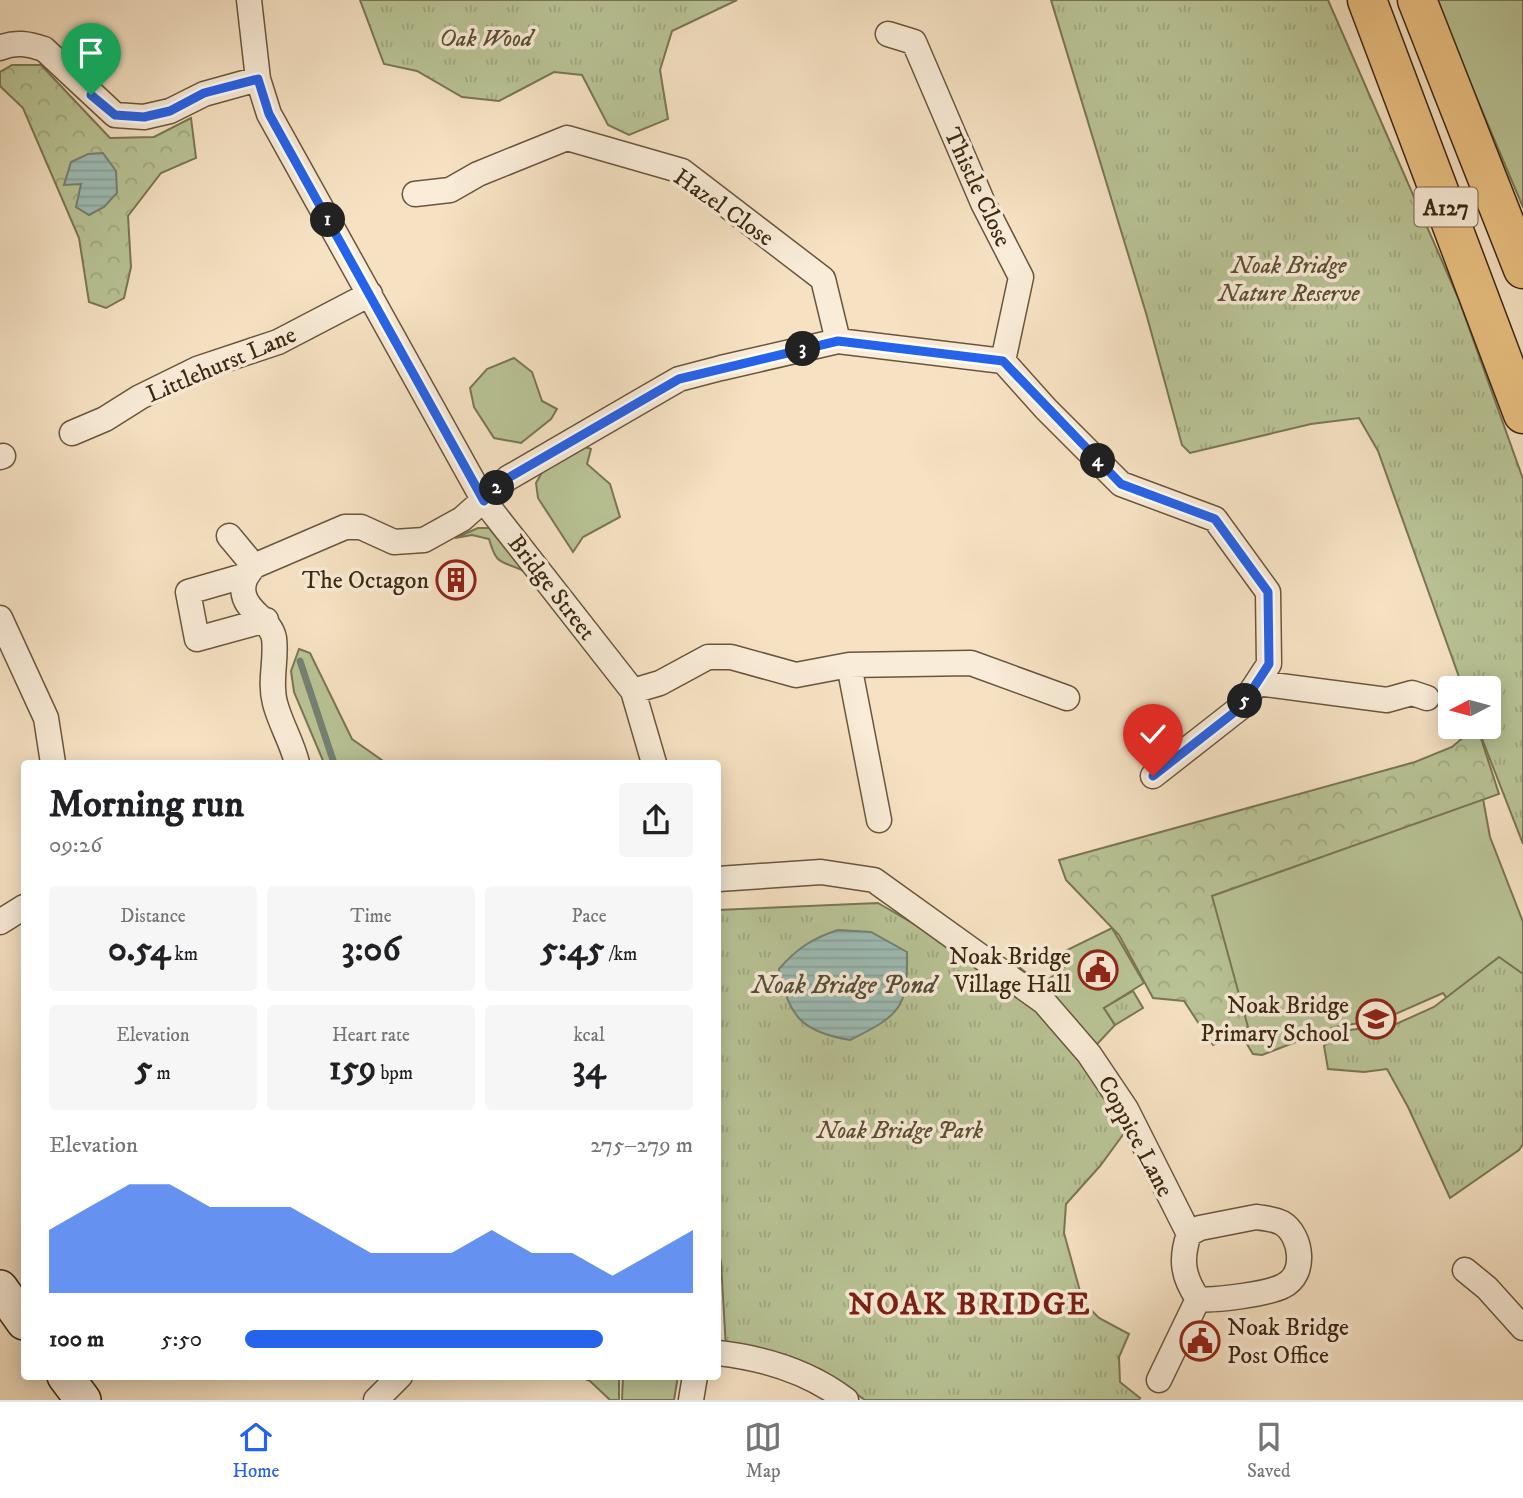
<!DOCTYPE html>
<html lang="en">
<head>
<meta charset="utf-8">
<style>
  :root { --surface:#fff; --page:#f6f6f6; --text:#202124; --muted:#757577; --line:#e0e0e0; --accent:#2563eb }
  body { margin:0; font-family:"IM FELL DW Pica",serif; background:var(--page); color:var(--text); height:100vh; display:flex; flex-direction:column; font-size:26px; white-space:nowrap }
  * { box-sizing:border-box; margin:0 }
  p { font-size:23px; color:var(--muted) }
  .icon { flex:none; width:38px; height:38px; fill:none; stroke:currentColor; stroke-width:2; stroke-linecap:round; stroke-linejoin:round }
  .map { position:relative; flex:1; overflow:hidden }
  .sheet { position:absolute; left:21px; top:760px; width:700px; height:620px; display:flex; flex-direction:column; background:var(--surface); border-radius:7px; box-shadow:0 4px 18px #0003 }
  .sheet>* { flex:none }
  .needle { width:46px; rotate:264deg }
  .buttons { position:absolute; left:1438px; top:676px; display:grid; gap:14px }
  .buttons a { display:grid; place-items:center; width:63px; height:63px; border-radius:7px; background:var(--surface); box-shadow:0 4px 18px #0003; font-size:35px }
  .pin { position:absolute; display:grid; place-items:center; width:60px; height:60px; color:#fff; margin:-72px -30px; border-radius:50% 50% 50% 0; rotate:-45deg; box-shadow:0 0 7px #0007 }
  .pin .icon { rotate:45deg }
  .km { position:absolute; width:35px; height:35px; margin:-18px; border-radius:50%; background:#222; color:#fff; font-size:19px; line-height:35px; text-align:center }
  .round { display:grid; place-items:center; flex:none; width:74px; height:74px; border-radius:7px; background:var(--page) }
  .summary { display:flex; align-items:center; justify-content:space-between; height:119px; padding:0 28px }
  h1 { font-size:38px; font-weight:700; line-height:52px }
  .figures { display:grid; grid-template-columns:repeat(3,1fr); gap:10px; height:119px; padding:7px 28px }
  .figures div { display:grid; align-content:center; border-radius:7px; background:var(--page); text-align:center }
  .figures b { font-size:35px; font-weight:700 }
  .figures small { font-size:19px; font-weight:400 }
  .figures p { font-size:19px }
  .chart { height:196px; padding:14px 28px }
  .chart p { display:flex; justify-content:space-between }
  .chart svg { width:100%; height:126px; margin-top:7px; fill:var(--accent); opacity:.7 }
  ul { padding:0 28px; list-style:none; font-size:23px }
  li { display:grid; grid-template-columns:112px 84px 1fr; align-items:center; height:52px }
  li i { height:18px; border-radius:9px; background:var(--accent) }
  .dock { display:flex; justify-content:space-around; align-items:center; height:98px; border-top:2px solid var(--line); background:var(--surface); font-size:19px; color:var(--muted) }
  .dock a { display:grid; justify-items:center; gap:4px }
  .dock .current { color:var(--accent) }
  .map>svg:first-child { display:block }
  .grass { fill:#b9c496; stroke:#7a7654; stroke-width:2 }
  .forest { fill:url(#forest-crowns); stroke:#7a7654; stroke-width:2 }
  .park { fill:url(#park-tufts); stroke:#7a7654; stroke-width:2 }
  .water { fill:url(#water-rules); stroke:#768174; stroke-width:2 }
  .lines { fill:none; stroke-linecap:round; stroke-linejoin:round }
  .stream { stroke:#768174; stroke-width:7 }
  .street-casing { stroke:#6a563e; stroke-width:27 }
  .secondary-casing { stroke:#3c2812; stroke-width:38 }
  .highway-casing { stroke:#3c2812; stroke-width:41 }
  .street { stroke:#f9ecd8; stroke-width:24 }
  .secondary { stroke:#f9ecd8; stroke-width:35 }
  .highway { stroke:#ebc182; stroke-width:38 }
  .route-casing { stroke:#fff; stroke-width:14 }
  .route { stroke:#2563eb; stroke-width:9 }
  .labels { text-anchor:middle; stroke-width:7; stroke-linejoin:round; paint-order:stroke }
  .shield { fill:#f9ecd8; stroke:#75634d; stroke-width:2 }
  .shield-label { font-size:23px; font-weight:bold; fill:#3c2812 }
  .park-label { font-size:24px; font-style:italic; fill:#5b4f33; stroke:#f9ecd8 }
  .street-label { font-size:24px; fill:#3c2812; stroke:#f9ecd8 }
  .poi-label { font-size:24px; fill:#3c2812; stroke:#f9ecd8; text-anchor:end }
  .water-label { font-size:26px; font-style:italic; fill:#544d3b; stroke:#f9ecd8 }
  .district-label { font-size:32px; font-weight:bold; letter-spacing:2px; fill:#7a1f14; stroke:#f9ecd8 }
</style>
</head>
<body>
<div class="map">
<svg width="1523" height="1400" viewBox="0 0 1523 1400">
  <defs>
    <pattern id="forest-crowns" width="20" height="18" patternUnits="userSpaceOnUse" patternTransform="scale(1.75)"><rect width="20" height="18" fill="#b9c496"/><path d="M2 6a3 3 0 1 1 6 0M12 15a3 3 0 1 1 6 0" fill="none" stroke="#a0a880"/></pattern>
    <pattern id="park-tufts" width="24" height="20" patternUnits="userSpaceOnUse" patternTransform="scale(1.75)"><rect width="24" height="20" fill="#b9c496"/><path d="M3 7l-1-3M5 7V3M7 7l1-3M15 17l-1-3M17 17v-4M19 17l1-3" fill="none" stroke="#a0a880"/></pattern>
    <pattern id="water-rules" width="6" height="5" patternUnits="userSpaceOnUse" patternTransform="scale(1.75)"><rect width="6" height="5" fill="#9dbdb5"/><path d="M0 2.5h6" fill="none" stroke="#88a29b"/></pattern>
  </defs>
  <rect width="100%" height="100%" fill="#f6e2c3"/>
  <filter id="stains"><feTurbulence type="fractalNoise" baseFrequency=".00286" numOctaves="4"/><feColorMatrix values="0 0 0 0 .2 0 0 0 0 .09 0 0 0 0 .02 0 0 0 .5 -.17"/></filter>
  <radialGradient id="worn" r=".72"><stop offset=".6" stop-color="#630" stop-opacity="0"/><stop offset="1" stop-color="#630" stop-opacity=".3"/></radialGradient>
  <!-- grass -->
  <path class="grass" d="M1435 0H1523V208V207Z
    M514 358 532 372 542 401 557 409 551 419 521 443 494 438 474 407 470 388 487 369Z
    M582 446 591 449 587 464 610 484 620 517 583 537 573 552 538 498 536 483 544 469Z
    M478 528H489L524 571C501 560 497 567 489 539L472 535 455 538Z
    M299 649 310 653 352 739 386 763H324L294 692 291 671Z
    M1477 766 1490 837 1523 922V1104L1443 993 1384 1019 1335 1027 1262 1055 1253 1054 1166 912Z
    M1112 928 1144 983 1104 1008 1115 1025 1086 1056 1004 976 1019 967 1041 985 1067 965 1065 951Z
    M578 1376H619V1400H610L590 1381Z
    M623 1376H678L674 1400H622Z"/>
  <!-- forest -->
  <path class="forest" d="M12 65H41L110 138 154 137 191 118 196 158 161 173 128 216 131 267 124 298 106 308 89 302 79 238 23 108 0 86V72Z
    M1477 726 1499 794 1212 896 1248 1027 1213 1045 1184 1001 1153 998 1119 935 1066 880 1059 860 1415 762 1452 747Z"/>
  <!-- park -->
  <path class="park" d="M360 0H737L672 31 660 70 668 119 629 135 608 125 582 75 554 72 499 101 462 97 417 71 384 64Z
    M1051 0H1328L1459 300 1523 479V844L1477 726H1489V688H1463L1378 451 1359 418 1311 424 1190 453 1182 445 1146 313Z
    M878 903 1002 975 1097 1072 1125 1132 1100 1166 1066 1204 1064 1233 1083 1302 1099 1318 1129 1334 1119 1357 1120 1382 1140 1398 1139 1400H865L820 1369 726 1349 721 1262 718 1251V910Z
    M1499 957 1523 974V1144L1519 1150 1450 1198 1408 1107 1387 1069 1364 1072 1328 1069 1324 1046 1342 1031 1396 1024 1434 1007Z
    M1133 991 1143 1008 1115 1025 1104 1008Z"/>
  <!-- water -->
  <path class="water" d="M103 153 116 171 117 193 104 207 89 215 76 207 81 184 64 185 71 162 88 154Z
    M838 930 871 932 907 952C908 1009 900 1015 850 1040 802 1032 789 1017 779 969 796 949 813 938 838 930Z"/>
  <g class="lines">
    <!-- stream -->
    <path class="stream" d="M300 661 334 763"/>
    <!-- street casing -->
    <g class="street-casing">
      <path id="street" d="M249 0 258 79 269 114 484 501 633 691 654 763
        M888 34 914 42 983 203 1021 277 1003 361
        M0 48C15 41 29 44 44 49L115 115 144 117 170 111 204 94 258 79
        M415 194 450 190 478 174 567 138 682 171 823 279 838 341
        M72 433 105 419 140 397 197 369 278 342 370 294
        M0 457 3 456
        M229 536 254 566
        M247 575 188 592 197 639 266 620
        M0 618 46 718 53 763
        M849 665 971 663 1067 698
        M1257 683 1387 700 1412 693 1427 698
        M633 691 660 683 708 657H731L796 675 849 665 879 820
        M297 763C292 742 280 723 275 703 269 681 277 660 274 638 270 619 248 613 244 595 241 582 247 575 254 566L345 527H361L394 542 424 540 462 519 508 478 634 405 679 379 721 368 838 341 1003 361 1046 409 1121 484 1215 519 1268 592 1269 664 1241 707 1153 776
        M718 879 821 872 874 880 1044 1002 1089 1054 1126 1109 1189 1234
        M0 922 24 907
        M1256 1217C1264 1218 1275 1219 1282 1223 1302 1235 1307 1275 1283 1286 1268 1294 1214 1301 1198 1299 1183 1277 1180 1260 1189 1234L1200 1228Z
        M1465 1270 1487 1288 1523 1328
        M718 1353C763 1358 809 1372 846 1400
        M1159 1380 1198 1299
        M376 1400 400 1376
        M691 1400 695 1376"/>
    </g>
    <!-- secondary casing -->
    <g class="secondary-casing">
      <path id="secondary" d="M0 1288 24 1322
        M65 1376 83 1400"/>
    </g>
    <!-- highway casing -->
    <g class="highway-casing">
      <path id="highway" d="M1367 0 1523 414
        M1417 0 1523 269"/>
    </g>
    <!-- street -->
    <use href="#street" class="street"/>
    <!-- secondary -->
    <use href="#secondary" class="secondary"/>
    <!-- highway -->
    <use href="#highway" class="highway"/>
  </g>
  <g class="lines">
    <!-- route casing -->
    <g class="route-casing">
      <path id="route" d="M91 95 115 115 144 117 170 111 204 93 258 79 269 114 484 501 508 478 679 379 838 341 1003 361 1121 484 1215 519 1268 592 1269 664 1241 707 1153 776"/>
    </g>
    <!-- route -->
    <use href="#route" class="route"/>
  </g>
  <!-- icons -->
  <defs>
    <g id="building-ring" transform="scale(2.0125)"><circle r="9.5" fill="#f9ecd8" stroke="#8f2418" stroke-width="1.5"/><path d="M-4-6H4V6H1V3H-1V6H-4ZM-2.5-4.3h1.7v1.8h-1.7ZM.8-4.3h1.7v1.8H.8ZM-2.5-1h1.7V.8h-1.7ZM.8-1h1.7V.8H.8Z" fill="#8f2418"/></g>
    <g id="civic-ring" transform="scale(2.0125)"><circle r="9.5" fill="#f9ecd8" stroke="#8f2418" stroke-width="1.5"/><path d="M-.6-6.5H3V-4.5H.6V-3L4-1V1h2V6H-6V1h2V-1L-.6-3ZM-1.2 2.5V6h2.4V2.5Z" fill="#8f2418"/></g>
    <g id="school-ring" transform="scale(2.0125)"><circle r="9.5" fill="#f9ecd8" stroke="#8f2418" stroke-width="1.5"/><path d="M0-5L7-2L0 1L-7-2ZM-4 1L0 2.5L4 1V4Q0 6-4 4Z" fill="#8f2418"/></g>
  </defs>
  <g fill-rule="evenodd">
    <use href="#building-ring" x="456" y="580"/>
    <use href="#civic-ring" x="1098" y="970"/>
    <use href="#school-ring" x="1376" y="1019"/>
    <use href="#civic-ring" x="1200" y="1341"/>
  </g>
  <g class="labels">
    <!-- shield labels -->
    <rect class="shield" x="1414.5" y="187.5" width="63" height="39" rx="5"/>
    <g class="shield-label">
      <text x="1446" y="215">A127</text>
    </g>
    <!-- park labels -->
    <g class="park-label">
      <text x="486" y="46">Oak Wood</text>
      <text x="1289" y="273">Noak Bridge<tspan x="1289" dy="28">Nature Reserve</tspan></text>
      <text x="900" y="1138">Noak Bridge Park</text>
    </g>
    <!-- street labels -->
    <g class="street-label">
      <text transform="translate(978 187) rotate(65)" y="8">Thistle Close</text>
      <text transform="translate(724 207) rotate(35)" y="8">Hazel Close</text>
      <text transform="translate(221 364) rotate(-23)" y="8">Littlehurst Lane</text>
      <text transform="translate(552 587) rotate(52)" y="8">Bridge Street</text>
      <text transform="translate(1136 1136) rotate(62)" y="8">Coppice Lane</text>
    </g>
    <!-- poi labels -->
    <g class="poi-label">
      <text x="429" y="588">The Octagon</text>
      <text x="1071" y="964">Noak Bridge<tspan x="1071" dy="28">Village Hall</tspan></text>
      <text x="1349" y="1013">Noak Bridge<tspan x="1349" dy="28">Primary School</tspan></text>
      <text x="1227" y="1335" text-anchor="start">Noak Bridge<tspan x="1227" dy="28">Post Office</tspan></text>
    </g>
    <!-- water labels -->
    <g class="water-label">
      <text x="844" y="993">Noak Bridge Pond</text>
    </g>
    <!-- district labels -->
    <g class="district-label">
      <text x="970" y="1314">NOAK BRIDGE</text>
    </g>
  </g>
  <rect width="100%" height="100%" filter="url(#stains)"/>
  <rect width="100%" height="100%" fill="url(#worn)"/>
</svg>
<div class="buttons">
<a><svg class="needle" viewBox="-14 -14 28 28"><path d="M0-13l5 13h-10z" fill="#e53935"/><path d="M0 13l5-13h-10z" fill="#757577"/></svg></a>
</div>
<div class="pin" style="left:91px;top:95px;background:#1e9e55"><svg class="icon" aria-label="arrive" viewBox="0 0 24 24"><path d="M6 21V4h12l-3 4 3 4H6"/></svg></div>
<div class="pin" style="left:1153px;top:776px;background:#d93025"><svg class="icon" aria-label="check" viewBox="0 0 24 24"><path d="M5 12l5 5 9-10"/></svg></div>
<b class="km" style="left:328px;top:220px">1</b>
<b class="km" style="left:497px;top:488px">2</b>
<b class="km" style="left:803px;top:349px">3</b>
<b class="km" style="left:1098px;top:461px">4</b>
<b class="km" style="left:1245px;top:701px">5</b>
<section class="sheet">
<div class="summary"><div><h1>Morning run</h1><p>09:26</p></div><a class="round"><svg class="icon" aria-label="share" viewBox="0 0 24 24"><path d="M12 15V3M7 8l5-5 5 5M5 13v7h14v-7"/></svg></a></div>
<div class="figures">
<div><p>Distance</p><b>0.54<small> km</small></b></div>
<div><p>Time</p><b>3:06</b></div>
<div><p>Pace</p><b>5:45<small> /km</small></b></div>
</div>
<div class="figures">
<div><p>Elevation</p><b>5<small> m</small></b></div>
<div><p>Heart rate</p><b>159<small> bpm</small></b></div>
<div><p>kcal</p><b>34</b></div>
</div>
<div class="chart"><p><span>Elevation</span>275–279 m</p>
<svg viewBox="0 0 160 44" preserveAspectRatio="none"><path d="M0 44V22L10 14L20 6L30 6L40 14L50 14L60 14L70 22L80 30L90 30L100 30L110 22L120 30L130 30L140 38L150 30L160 22V44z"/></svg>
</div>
<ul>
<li><b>100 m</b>5:50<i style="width:80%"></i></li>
</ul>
</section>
</div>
<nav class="dock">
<a class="current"><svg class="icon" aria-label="home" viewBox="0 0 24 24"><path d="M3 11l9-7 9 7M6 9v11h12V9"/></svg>Home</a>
<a><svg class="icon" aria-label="map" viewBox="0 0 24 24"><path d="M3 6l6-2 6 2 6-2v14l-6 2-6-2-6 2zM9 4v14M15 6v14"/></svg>Map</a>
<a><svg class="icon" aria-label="saved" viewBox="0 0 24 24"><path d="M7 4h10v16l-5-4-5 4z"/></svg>Saved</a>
</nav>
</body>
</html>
